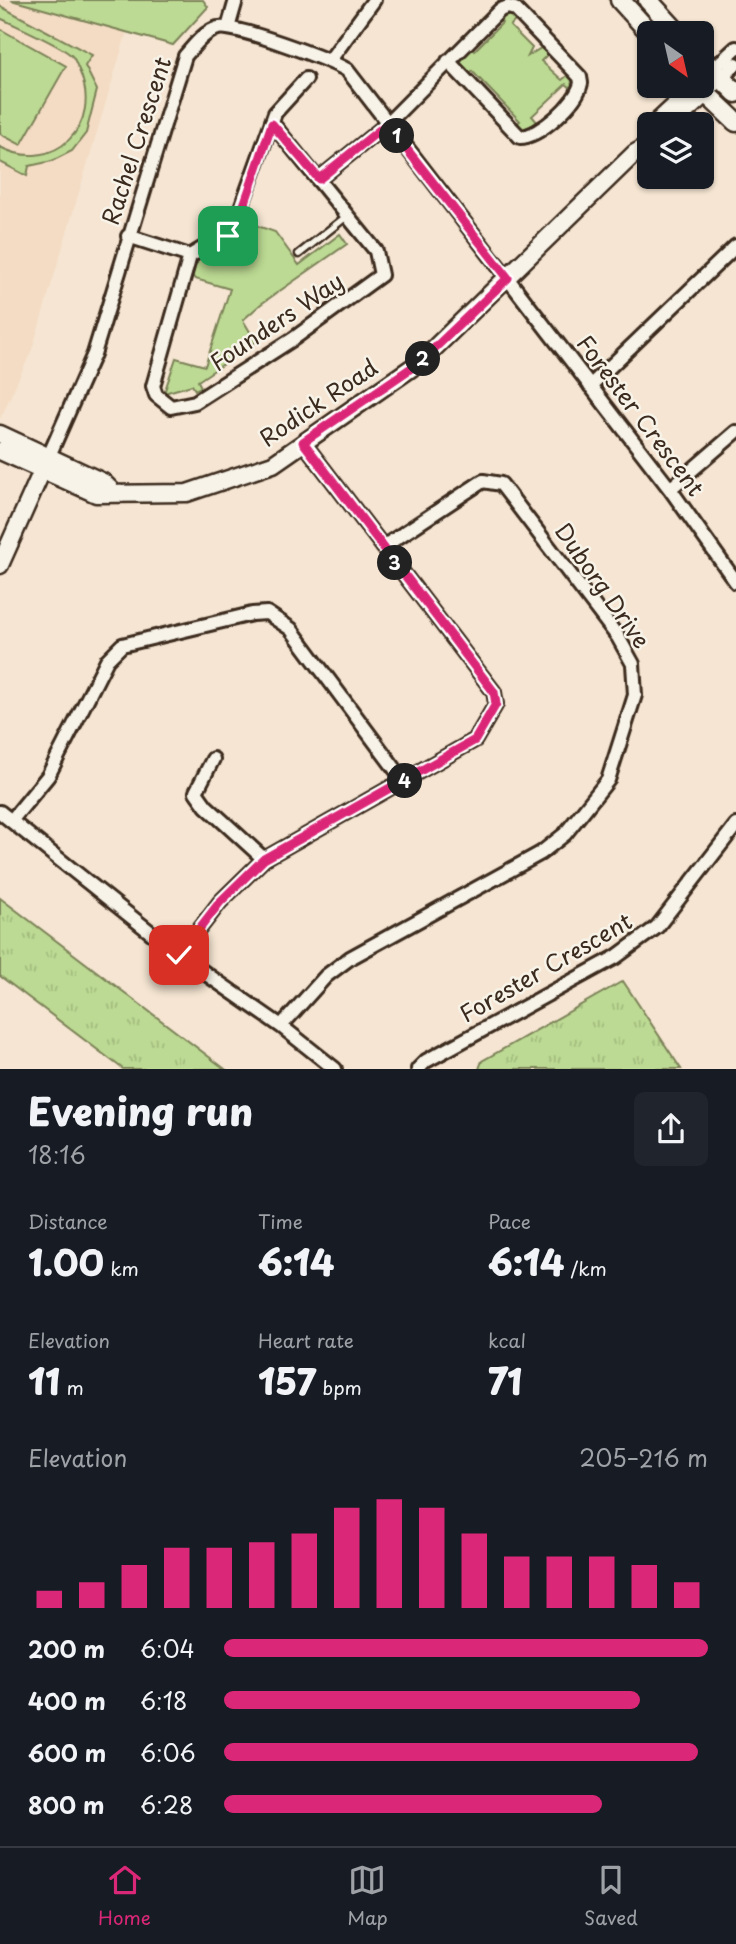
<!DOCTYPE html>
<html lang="en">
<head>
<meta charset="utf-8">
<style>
  :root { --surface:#171b24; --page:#20242c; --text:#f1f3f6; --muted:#9ea1a6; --line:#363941; --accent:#db2777 }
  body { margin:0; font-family:"Playpen Sans",sans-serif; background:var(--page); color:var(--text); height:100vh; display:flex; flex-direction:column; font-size:26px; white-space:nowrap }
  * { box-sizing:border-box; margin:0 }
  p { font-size:23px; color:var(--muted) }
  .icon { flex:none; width:38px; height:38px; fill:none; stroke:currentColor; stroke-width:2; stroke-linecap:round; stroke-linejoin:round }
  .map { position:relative; height:1069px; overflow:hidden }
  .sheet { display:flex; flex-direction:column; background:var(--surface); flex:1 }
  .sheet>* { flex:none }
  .needle { width:46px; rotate:146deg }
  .tools { position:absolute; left:637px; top:21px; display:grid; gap:14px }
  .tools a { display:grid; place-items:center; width:77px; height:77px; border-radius:10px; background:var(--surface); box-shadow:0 2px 5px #0004; font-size:35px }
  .pin { position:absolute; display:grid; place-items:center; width:60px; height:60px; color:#fff; margin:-30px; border-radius:14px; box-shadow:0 4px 10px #0006 }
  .km { position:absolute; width:35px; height:35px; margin:-18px; border-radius:50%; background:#222; color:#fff; font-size:19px; line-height:35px; text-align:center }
  .round { display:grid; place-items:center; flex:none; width:74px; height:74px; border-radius:10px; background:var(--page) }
  .summary { display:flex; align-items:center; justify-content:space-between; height:119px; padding:0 28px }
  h1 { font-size:38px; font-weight:800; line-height:52px }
  .metrics { display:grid; grid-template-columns:repeat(3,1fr); gap:10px; height:119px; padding:7px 28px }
  .metrics div { display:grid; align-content:center }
  .metrics b { font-size:35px; font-weight:800 }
  .metrics small { font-size:19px; font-weight:400 }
  .metrics p { font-size:19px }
  .chart { height:196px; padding:14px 28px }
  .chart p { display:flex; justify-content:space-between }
  .chart svg { width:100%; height:126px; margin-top:7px; stroke:var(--accent); stroke-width:6 }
  ul { padding:0 28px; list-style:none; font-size:23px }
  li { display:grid; grid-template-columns:112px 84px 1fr; align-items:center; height:52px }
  li i { height:18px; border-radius:9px; background:var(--accent) }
  .tabs { display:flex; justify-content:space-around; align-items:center; height:98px; border-top:2px solid var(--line); background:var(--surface); font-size:19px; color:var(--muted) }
  .tabs a { display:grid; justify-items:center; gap:4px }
  .tabs .selected { color:var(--accent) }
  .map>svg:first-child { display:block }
  .built { fill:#f4dbc3 }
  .grass { fill:url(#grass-tufts); stroke:#7c8258; stroke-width:2 }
  .green { fill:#bcda93; stroke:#7c8258; stroke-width:2 }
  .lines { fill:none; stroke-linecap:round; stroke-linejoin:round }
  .lane-casing { stroke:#3b2a1e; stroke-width:11 }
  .street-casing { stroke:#3b2a1e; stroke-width:18 }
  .secondary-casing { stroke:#3b2a1e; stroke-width:21 }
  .primary-casing { stroke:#3b2a1e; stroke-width:23 }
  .lane { stroke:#f7f3e8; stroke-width:6 }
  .street { stroke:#f7f3e8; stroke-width:12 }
  .secondary { stroke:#f7f3e8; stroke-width:16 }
  .primary { stroke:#f7f3e8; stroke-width:18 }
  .route-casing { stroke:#fff; stroke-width:14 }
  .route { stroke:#db2777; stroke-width:9 }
  .labels { text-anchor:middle; stroke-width:5; stroke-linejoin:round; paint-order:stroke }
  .street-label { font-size:23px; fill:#3b2a1e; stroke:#f7f3e8 }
</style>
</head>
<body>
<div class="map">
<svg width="736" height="1069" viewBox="0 0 736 1069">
  <defs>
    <pattern id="grass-tufts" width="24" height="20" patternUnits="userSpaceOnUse" patternTransform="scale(1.75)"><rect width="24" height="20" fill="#bcda93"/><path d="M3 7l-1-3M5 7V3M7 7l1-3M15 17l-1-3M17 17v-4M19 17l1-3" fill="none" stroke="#a2bb7e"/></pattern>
  </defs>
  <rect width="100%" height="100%" fill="#f5e5d2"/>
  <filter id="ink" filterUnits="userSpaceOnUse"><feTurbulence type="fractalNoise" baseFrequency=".0143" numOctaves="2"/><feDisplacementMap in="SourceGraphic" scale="14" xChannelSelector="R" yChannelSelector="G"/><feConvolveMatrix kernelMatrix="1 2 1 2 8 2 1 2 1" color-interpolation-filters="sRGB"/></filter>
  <g filter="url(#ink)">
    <!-- built -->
    <path class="built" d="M0 0H11L127 31 32 349 0 419Z"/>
    <!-- grass -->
    <path class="grass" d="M0 898 225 1069H123L0 976Z
      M623 981 681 1069H479L482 1061Z"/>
    <!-- green -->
    <path class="green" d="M11 0H203L208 7 173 45Z
      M0 6 92 55 85 66 97 90 86 133 72 151 52 161 29 166 27 176 0 162V147C54 175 104 125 79 70 77 66 75 59 72 56 61 45 16 26 0 18Z
      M500 14H510L516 20 510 26 532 48 528 56 541 48 548 54 541 61 562 80 568 75 572 80 571 88 566 84 532 116 538 123 524 131 514 126 520 121 472 71 466 77 453 61 469 44 475 50 502 23 496 17Z
      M0 29 66 66 21 145 0 134Z
      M252 224 275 232 299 265 340 234 347 244 261 304 243 320 256 342 198 381 201 387 195 390 192 385 164 393 176 358 205 366 230 289 195 279 191 274 198 261 236 238 243 244Z"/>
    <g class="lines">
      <!-- lane casing -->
      <g class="lane-casing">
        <path id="lane" d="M299 254 347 216"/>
      </g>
      <!-- street casing -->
      <g class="street-casing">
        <path id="street" d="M228 28 236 0
          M330 60 374 0
          M712 70 736 48
          M706 93 736 64
          M319 179 387 124 500 10 508 7 515 9 580 77 581 83C577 103 539 137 520 137L448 61
          M128 236 190 256 233 230 275 113 306 79
          M190 256 153 386 156 395 171 407 195 402 293 339 381 275 376 251 272 123
          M590 386 736 246
          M48 458 94 354 185 56C194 46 204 32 218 28 235 24 330 60 347 70L670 489 736 582
          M670 489 736 432
          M213 759 196 792 206 806 264 859
          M0 812 179 955 281 1026 335 1069
          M11 821 48 776 107 660 122 645 252 614 267 613 291 629 404 781
          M179 955 220 902 264 859 475 740 496 704 494 692 303 442
          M281 1026 326 976 350 958 541 853 565 834 608 780 635 695 633 664 618 637 501 484 483 481 383 547
          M418 1069 426 1061 616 957 657 927 736 825"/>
      </g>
      <!-- secondary casing -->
      <g class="secondary-casing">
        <path id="secondary" d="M655 124 696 86
          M672 124 706 93
          M0 434 103 482 113 492
          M0 451 96 494 187 493 273 464 420 362 635 153 649 145
          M0 565 46 462"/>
      </g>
      <!-- primary casing -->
      <g class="primary-casing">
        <path id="primary" d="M620 0 650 33
          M648 0 678 33
          M702 59 736 93
          M698 86 736 122"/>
      </g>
      <!-- lane -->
      <use href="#lane" class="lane"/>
      <!-- street -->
      <use href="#street" class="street"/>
      <!-- secondary -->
      <use href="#secondary" class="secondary"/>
      <!-- primary -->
      <use href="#primary" class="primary"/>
    </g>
  </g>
  <g class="lines" filter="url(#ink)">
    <!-- route casing -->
    <g class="route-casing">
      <path id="route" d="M179 955 220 902 264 859 475 740 496 704 494 692 303 442 420 362 508 278 387 124 319 179 272 124 242 211 228 236"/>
    </g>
    <!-- route -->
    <use href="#route" class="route"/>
  </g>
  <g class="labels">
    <!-- street labels -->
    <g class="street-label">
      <text transform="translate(137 141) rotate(-72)" y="8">Rachel Crescent</text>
      <text transform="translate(277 322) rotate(-34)" y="8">Founders Way</text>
      <text transform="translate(319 403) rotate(-34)" y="8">Rodick Road</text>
      <text transform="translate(640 416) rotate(53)" y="8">Forester Crescent</text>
      <text transform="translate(602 586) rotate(55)" y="8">Duborg Drive</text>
      <text transform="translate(546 968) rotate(-30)" y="8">Forester Crescent</text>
    </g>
  </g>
</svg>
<div class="tools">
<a><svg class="needle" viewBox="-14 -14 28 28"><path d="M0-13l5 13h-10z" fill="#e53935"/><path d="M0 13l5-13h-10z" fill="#9ea1a6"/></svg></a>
<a><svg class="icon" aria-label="layers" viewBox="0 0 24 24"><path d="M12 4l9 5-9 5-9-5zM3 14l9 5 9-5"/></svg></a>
</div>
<div class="pin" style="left:228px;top:236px;background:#1e9e55"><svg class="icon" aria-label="arrive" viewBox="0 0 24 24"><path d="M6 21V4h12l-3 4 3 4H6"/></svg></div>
<div class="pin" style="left:179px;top:955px;background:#d93025"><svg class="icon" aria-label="check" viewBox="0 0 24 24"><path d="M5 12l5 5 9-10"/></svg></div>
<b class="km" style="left:397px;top:136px">1</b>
<b class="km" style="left:423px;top:359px">2</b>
<b class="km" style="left:395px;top:563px">3</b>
<b class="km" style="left:405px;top:781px">4</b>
</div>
<section class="sheet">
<div class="summary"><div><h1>Evening run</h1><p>18:16</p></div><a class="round"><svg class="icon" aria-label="share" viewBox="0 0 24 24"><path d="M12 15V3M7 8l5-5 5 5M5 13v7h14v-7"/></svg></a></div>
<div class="metrics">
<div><p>Distance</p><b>1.00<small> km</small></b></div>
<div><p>Time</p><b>6:14</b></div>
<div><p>Pace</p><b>6:14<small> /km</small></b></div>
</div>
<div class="metrics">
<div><p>Elevation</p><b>11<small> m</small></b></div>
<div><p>Heart rate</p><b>157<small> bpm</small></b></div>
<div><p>kcal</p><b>71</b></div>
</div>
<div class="chart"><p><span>Elevation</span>205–216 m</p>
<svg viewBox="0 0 160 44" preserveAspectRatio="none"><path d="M5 44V38M15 44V35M25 44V29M35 44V23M45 44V23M55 44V21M65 44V18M75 44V9M85 44V6M95 44V9M105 44V18M115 44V26M125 44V26M135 44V26M145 44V29M155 44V35"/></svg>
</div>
<ul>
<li><b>200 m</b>6:04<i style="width:100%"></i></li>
<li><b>400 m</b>6:18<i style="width:86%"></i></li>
<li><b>600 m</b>6:06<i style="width:98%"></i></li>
<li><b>800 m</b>6:28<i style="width:78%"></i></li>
</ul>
</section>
<nav class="tabs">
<a class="selected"><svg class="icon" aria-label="home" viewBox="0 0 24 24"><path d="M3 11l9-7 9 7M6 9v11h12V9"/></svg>Home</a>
<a><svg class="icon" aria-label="map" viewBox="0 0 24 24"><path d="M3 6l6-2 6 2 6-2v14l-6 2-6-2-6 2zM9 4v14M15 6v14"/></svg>Map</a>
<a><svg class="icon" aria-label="saved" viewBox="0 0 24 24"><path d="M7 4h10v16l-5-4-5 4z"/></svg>Saved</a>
</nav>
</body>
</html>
